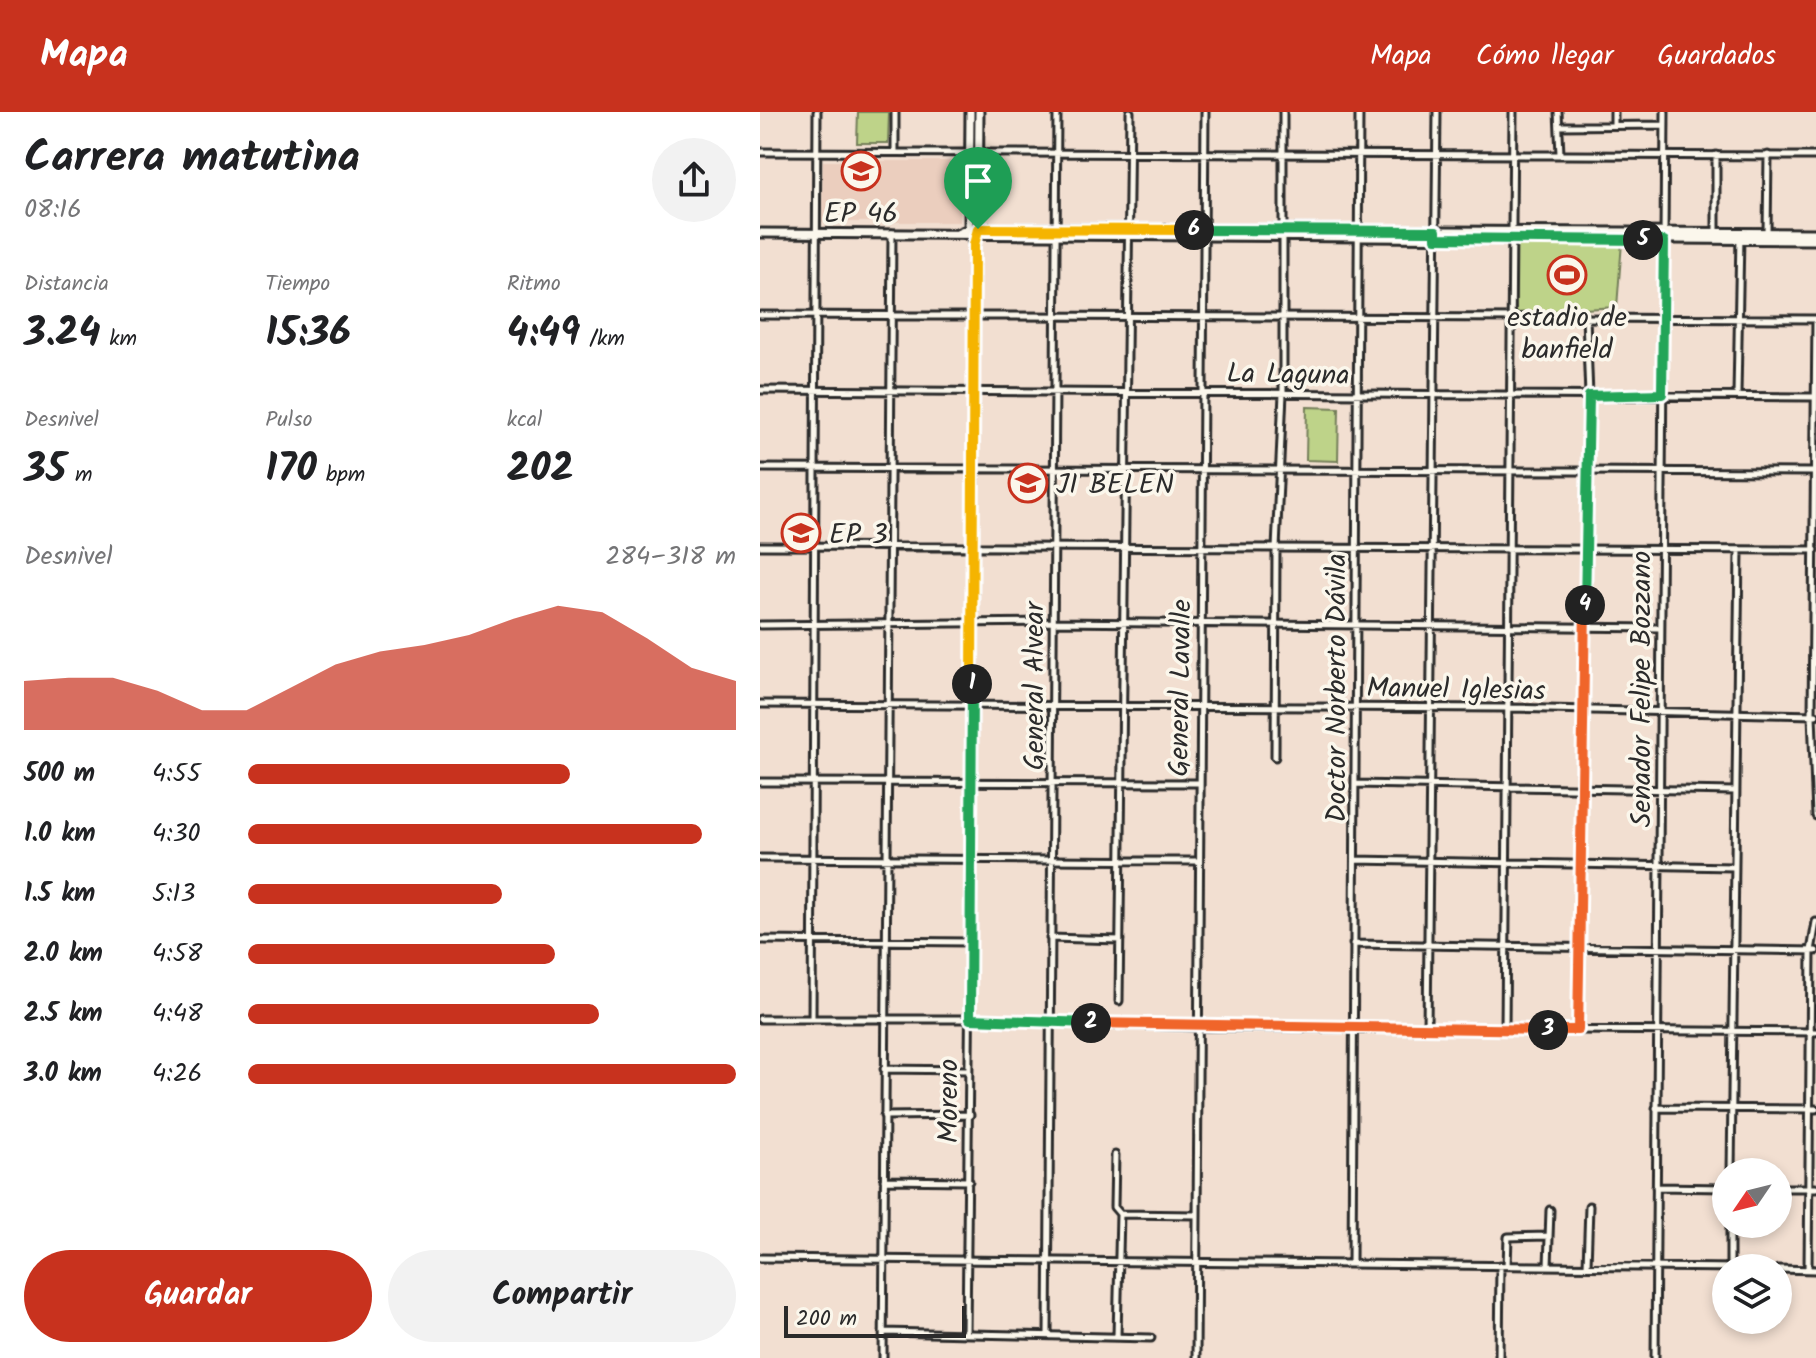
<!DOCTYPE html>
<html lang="es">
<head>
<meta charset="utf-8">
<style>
  :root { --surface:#fff; --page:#f2f2f2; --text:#202124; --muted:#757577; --accent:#c8321e }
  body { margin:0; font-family:Kalam,sans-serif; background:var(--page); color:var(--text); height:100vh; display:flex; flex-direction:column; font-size:30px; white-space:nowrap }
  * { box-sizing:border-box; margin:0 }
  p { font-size:26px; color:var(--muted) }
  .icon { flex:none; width:44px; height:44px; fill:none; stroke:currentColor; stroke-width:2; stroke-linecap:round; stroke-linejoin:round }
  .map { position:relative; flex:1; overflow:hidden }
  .sheet { display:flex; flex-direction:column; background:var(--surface); width:760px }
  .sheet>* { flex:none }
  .needle { width:52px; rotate:235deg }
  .controls { position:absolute; left:952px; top:1046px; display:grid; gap:16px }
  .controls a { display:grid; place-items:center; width:80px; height:80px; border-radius:50%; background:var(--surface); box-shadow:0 4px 12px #0003; font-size:40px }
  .scale { position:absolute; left:24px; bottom:20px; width:182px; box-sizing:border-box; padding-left:8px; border:4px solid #2b2b2b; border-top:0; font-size:22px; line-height:28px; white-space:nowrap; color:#2b2b2b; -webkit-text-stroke:6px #fbf7ec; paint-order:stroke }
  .pin { position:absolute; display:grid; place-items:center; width:68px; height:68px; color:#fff; margin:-82px -34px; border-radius:50% 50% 50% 0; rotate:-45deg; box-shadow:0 0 8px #0007 }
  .pin .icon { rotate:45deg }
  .km { position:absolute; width:40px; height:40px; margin:-20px; border-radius:50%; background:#222; color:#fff; font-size:22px; line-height:40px; text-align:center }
  .round { display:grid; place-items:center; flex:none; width:84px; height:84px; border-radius:42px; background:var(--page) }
  .overview { display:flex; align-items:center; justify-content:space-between; height:136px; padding:0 24px }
  h1 { font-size:44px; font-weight:800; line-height:60px }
  .metrics { display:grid; grid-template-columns:repeat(3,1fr); gap:12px; height:136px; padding:8px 24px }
  .metrics div { display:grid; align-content:center }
  .metrics b { font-size:40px; font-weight:800 }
  .metrics small { font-size:22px; font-weight:400 }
  .metrics p { font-size:22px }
  .chart { height:224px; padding:16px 24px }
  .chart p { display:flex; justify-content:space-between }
  .chart svg { width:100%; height:144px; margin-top:8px; fill:var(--accent); opacity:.7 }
  .cta { display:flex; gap:16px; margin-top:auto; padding:16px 24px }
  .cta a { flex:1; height:92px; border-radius:48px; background:var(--accent); color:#fff; font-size:32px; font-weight:800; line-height:92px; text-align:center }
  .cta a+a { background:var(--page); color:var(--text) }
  ul { padding:0 24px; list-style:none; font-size:26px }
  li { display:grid; grid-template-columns:128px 96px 1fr; align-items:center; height:60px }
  li i { height:20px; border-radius:10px; background:var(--accent) }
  header { display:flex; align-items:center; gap:48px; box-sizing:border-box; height:112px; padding:0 40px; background:var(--accent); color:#fff }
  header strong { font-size:38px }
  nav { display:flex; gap:44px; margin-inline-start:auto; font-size:28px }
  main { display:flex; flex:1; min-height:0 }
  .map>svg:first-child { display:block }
  .built { fill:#ebcebe }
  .green { fill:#bed389; stroke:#747f5a; stroke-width:2 }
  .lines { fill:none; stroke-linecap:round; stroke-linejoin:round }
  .minor-casing { stroke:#2b2b2b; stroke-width:11 }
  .tertiary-casing { stroke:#2b2b2b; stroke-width:12 }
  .secondary-casing { stroke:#2b2b2b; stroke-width:13 }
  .minor { stroke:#fbf7ec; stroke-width:5 }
  .tertiary { stroke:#fbf7ec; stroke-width:6 }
  .secondary { stroke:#fbf7ec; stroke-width:7 }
  .split-1-casing { stroke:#fff; stroke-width:16 }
  .split-2-casing { stroke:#fff; stroke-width:16 }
  .split-3-casing { stroke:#fff; stroke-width:16 }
  .split-4-casing { stroke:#fff; stroke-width:16 }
  .split-5-casing { stroke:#fff; stroke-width:16 }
  .split-6-casing { stroke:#fff; stroke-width:16 }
  .split-7-casing { stroke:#fff; stroke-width:16 }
  .split-1 { stroke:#f5b400; stroke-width:10 }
  .split-2 { stroke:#22a559; stroke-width:10 }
  .split-3 { stroke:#f0652b; stroke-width:10 }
  .split-4 { stroke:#f0652b; stroke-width:10 }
  .split-5 { stroke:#22a559; stroke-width:10 }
  .split-6 { stroke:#22a559; stroke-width:10 }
  .split-7 { stroke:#f5b400; stroke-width:10 }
  .labels { text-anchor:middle; stroke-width:7; stroke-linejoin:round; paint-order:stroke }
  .poi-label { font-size:28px; fill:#2b2b2b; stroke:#fbf7ec }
  .street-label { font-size:28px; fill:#2b2b2b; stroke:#fbf7ec }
</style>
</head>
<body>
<header>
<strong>Mapa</strong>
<nav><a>Mapa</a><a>Cómo llegar</a><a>Guardados</a></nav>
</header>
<main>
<section class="sheet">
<div class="overview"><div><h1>Carrera matutina</h1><p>08:16</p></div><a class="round"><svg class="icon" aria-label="share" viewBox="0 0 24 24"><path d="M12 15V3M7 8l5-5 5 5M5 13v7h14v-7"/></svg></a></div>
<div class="metrics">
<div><p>Distancia</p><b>3.24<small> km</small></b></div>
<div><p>Tiempo</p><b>15:36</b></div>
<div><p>Ritmo</p><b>4:49<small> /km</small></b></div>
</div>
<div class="metrics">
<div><p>Desnivel</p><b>35<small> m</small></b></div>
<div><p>Pulso</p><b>170<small> bpm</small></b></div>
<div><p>kcal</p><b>202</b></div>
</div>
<div class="chart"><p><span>Desnivel</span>284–318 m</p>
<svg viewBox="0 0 160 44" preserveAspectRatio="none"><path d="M0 44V29L10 28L20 28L30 32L40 38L50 38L60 31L70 24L80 20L90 18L100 15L110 10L120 6L130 8L140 16L150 25L160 29V44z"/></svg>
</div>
<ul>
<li><b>500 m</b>4:55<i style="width:66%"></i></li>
<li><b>1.0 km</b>4:30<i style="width:93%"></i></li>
<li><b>1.5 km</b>5:13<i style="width:52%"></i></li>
<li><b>2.0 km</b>4:58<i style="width:63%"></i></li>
<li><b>2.5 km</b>4:48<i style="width:72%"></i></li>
<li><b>3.0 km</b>4:26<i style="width:100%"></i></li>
</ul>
<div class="cta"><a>Guardar</a><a>Compartir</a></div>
</section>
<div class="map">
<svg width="1056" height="1246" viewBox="0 0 1056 1246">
  <rect width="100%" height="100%" fill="#f2dfd1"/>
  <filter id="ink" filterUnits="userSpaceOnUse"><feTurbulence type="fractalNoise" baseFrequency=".0125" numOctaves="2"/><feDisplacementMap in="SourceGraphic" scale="16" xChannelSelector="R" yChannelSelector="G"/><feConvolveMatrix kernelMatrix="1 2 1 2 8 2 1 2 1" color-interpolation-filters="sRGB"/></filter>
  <g filter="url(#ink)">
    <!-- built -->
    <path class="built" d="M63 49H201L200 110H62Z"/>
    <!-- green -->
    <path class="green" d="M98 0H129L128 31H97Z
      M751 130H862L857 195 756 201Z
      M547 295 579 296 578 349 546 348Z"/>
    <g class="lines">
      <!-- minor casing -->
      <g class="minor-casing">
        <path id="minor" d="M798 0 800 42
          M854 0V13
          M799 14 905 13
          M0 40 1056 44
          M135 40V0
          M956 43V121
          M1007 121 1008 43
          M0 203 1056 207 1052 603 1056 704
          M0 278 1055 285
          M977 283 980 124
          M0 356 1055 360
          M0 434 1055 438
          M0 513 295 510 900 516
          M0 592 749 596 1056 603
          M515 645 516 437 523 281V0
          M0 670 438 671
          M595 672 975 679
          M0 746 438 749
          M595 748 974 755
          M290 826 360 828
          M0 828 210 830
          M593 832 1056 839
          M359 889 370 0
          M0 907H210L436 915 1056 920
          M52 907 57 0
          M667 917 677 0
          M745 918 753 0
          M818 918 829 284 826 205
          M124 957 209 958
          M896 996 1056 997
          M124 1004 210 1003
          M355 1043 354 1095 360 1102 357 1224
          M971 1060 979 438
          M124 1068 209 1069
          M896 1075 966 1076
          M1018 1076H1056
          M360 1102 436 1103
          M0 1146 981 1156
          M592 1152 599 0
          M747 1154 748 1125 789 1124
          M788 1154 790 1098
          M827 1154 829 1094
          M970 1156V1112
          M1018 1157 1056 1158
          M1048 1158 1051 839 1056 810
          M123 1220 391 1226
          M206 1222 212 671
          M288 1223 297 0
          M123 1246 132 121
          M436 1246 445 0
          M739 1246 740 1153
          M895 1246 905 0"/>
      </g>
      <!-- tertiary casing -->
      <g class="tertiary-casing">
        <path id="tertiary" d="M212 671 214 133"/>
      </g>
      <!-- secondary casing -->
      <g class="secondary-casing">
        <path id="secondary" d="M210 0 209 120 214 133
          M218 119 219 0
          M0 121 1056 128
          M199 121 209 117H296L1056 121"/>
      </g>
      <!-- minor -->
      <use href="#minor" class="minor"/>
      <!-- tertiary -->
      <use href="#tertiary" class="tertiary"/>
      <!-- secondary -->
      <use href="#secondary" class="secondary"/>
    </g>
  </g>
  <g class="lines" filter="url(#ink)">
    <!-- split-1 casing -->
    <g class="split-1-casing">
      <path id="split-1" d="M212 572 214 133 218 117"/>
    </g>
    <!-- split-2 casing -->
    <g class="split-2-casing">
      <path id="split-2" d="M212 572 210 907 331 911"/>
    </g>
    <!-- split-3 casing -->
    <g class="split-3-casing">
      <path id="split-3" d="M331 911 788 918"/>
    </g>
    <!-- split-4 casing -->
    <g class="split-4-casing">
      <path id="split-4" d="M788 918H818L825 493"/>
    </g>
    <!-- split-5 casing -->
    <g class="split-5-casing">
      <path id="split-5" d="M825 493 829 284 902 282 904 129 883 128"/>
    </g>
    <!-- split-6 casing -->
    <g class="split-6-casing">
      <path id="split-6" d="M434 118 676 119V126L883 128"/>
    </g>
    <!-- split-7 casing -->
    <g class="split-7-casing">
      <path id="split-7" d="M218 117 434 118"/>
    </g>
    <!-- split-1 -->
    <use href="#split-1" class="split-1"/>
    <!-- split-2 -->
    <use href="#split-2" class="split-2"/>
    <!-- split-3 -->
    <use href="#split-3" class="split-3"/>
    <!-- split-4 -->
    <use href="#split-4" class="split-4"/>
    <!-- split-5 -->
    <use href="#split-5" class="split-5"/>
    <!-- split-6 -->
    <use href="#split-6" class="split-6"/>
    <!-- split-7 -->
    <use href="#split-7" class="split-7"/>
  </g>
  <!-- icons -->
  <defs>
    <g id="school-ring" transform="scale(2)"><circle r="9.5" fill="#fbf7ec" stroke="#c8321e" stroke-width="1.5"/><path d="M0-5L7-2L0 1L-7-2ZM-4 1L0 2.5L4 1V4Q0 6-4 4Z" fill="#c8321e"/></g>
    <g id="stadium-ring" transform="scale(2)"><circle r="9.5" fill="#fbf7ec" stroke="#c8321e" stroke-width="1.5"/><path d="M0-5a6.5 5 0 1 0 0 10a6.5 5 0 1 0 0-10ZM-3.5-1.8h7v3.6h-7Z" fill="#c8321e"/></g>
  </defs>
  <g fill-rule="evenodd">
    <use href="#school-ring" x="101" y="59"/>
    <use href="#stadium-ring" x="807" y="163"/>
    <use href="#school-ring" x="268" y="371"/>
    <use href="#school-ring" x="41" y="421"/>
  </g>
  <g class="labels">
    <!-- poi labels -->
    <g class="poi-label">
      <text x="101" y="110">EP 46</text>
      <text x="807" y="214">estadio de<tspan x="807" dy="32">banfield</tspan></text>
      <text x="296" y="381" text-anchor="start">JI BELEN</text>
      <text x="69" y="431" text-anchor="start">EP 3</text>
    </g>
    <!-- street labels -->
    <g class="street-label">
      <text transform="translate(528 261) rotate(1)" y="10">La Laguna</text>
      <text transform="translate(273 574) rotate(-90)" y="10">General Alvear</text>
      <text transform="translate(419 576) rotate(-89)" y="10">General Lavalle</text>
      <text transform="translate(575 576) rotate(-90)" y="10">Doctor Norberto Dávila</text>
      <text transform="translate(696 576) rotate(1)" y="10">Manuel Iglesias</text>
      <text transform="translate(880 577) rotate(-90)" y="10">Senador Felipe Bozzano</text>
      <text transform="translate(187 989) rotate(-90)" y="10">Moreno</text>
    </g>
  </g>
</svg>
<div class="controls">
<a><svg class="needle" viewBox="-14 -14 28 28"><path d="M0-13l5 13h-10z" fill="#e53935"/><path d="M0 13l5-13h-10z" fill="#757577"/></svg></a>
<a><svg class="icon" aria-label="layers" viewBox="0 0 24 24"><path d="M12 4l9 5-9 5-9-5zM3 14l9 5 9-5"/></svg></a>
</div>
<div class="scale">200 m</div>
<div class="pin" style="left:218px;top:117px;background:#1e9e55"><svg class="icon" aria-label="arrive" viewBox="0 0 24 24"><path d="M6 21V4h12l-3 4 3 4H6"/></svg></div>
<b class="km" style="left:212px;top:572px">1</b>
<b class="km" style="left:331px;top:911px">2</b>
<b class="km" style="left:788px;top:918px">3</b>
<b class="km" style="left:825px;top:493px">4</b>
<b class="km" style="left:883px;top:128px">5</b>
<b class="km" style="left:434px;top:118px">6</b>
</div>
</main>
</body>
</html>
